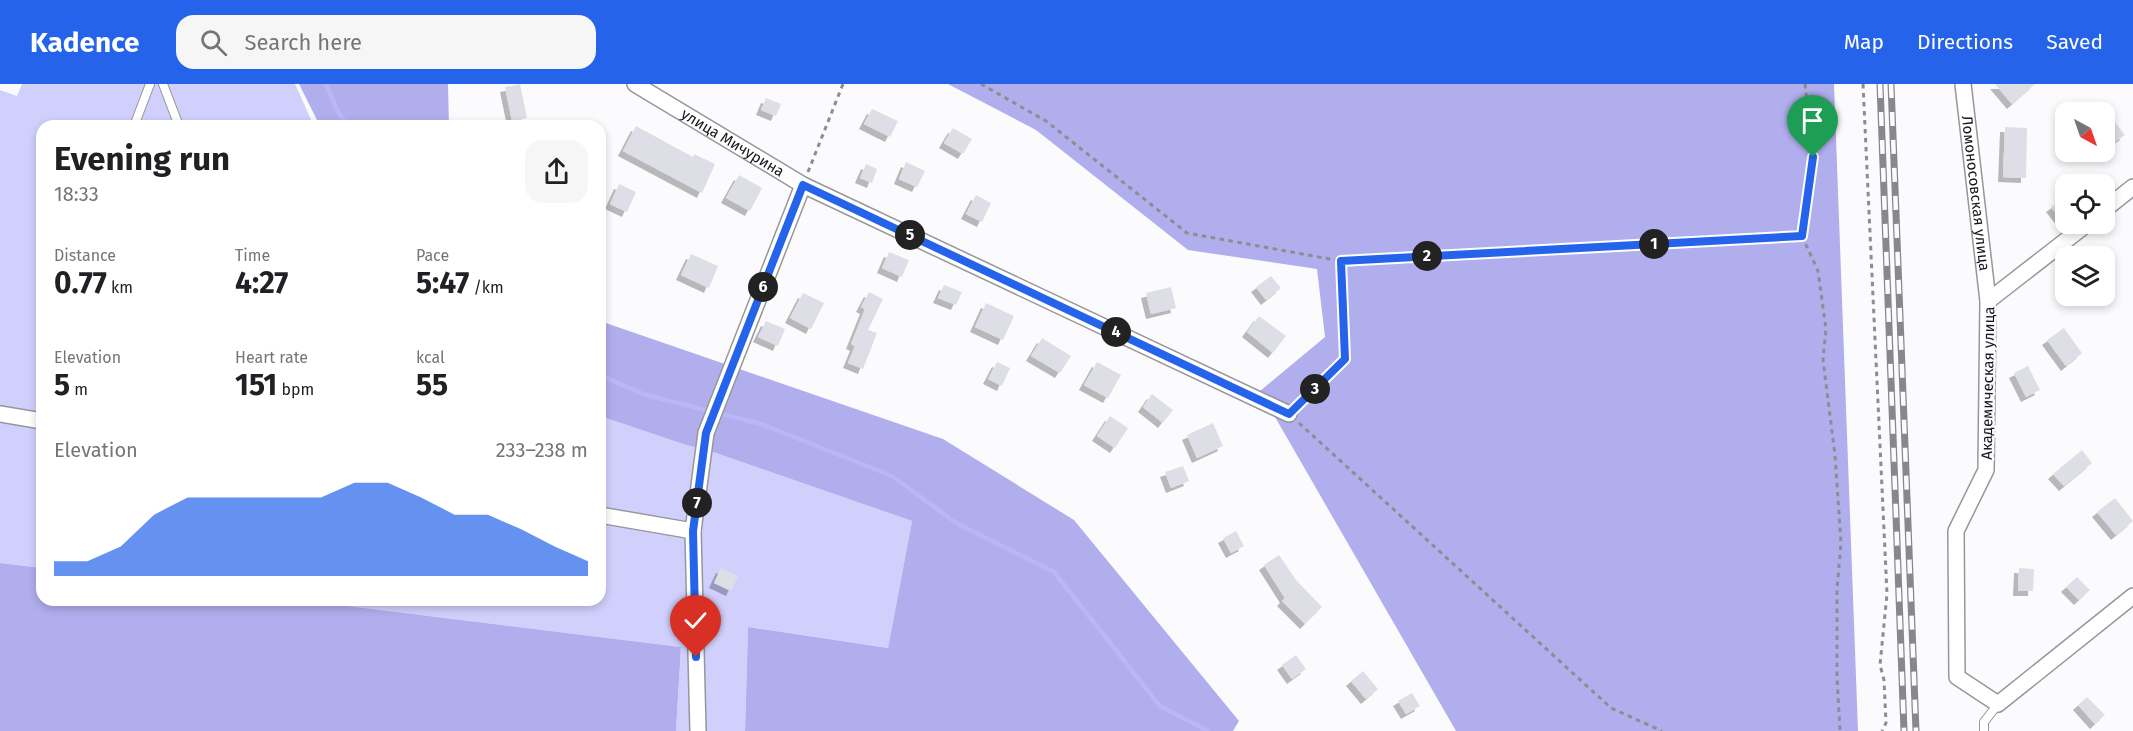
<!DOCTYPE html>
<html lang="en">
<head>
<meta charset="utf-8">
<style>
  :root { --surface:#fff; --page:#f6f6f6; --text:#202124; --muted:#757577; --accent:#2563eb }
  body { margin:0; font-family:"Fira Sans",sans-serif; background:var(--page); color:var(--text); height:100vh; display:flex; flex-direction:column; font-size:22px; white-space:nowrap }
  * { box-sizing:border-box; margin:0 }
  p { font-size:20px; color:var(--muted) }
  .icon { flex:none; width:33px; height:33px; fill:none; stroke:currentColor; stroke-width:2; stroke-linecap:round; stroke-linejoin:round }
  .map { position:relative; flex:1; overflow:hidden }
  .details { position:absolute; left:36px; top:36px; width:570px; height:486px; display:flex; flex-direction:column; background:var(--surface); border-radius:18px; box-shadow:0 3px 9px #0003 }
  .details>* { flex:none }
  .needle { width:39px; rotate:140deg }
  .fabs { position:absolute; left:2055px; top:18px; display:grid; gap:12px }
  .fabs a { display:grid; place-items:center; width:60px; height:60px; border-radius:12px; background:var(--surface); box-shadow:0 3px 9px #0003; font-size:30px }
  .pin { position:absolute; display:grid; place-items:center; width:51px; height:51px; color:#fff; margin:-62px -26px; border-radius:50% 50% 50% 0; rotate:-45deg; box-shadow:0 0 6px #0007 }
  .pin .icon { rotate:45deg }
  .km { position:absolute; width:30px; height:30px; margin:-15px; border-radius:50%; background:#222; color:#fff; font-size:16px; line-height:30px; text-align:center }
  .round { display:grid; place-items:center; flex:none; width:63px; height:63px; border-radius:18px; background:var(--page) }
  .overview { display:flex; align-items:center; justify-content:space-between; height:102px; padding:0 18px }
  h1 { font-size:33px; font-weight:700; line-height:45px }
  .stats { display:grid; grid-template-columns:repeat(3,1fr); gap:9px; height:102px; padding:6px 18px }
  .stats div { display:grid; align-content:center }
  .stats b { font-size:30px; font-weight:700 }
  .stats small { font-size:16px; font-weight:400 }
  .stats p { font-size:16px }
  .chart { height:168px; padding:12px 18px }
  .chart p { display:flex; justify-content:space-between }
  .chart svg { width:100%; height:108px; margin-top:6px; fill:var(--accent); opacity:.7 }
  header { display:flex; align-items:center; gap:36px; box-sizing:border-box; height:84px; padding:0 30px; background:var(--accent); color:#fff }
  header strong { font-size:28px }
  nav { display:flex; gap:33px; margin-inline-start:auto; font-size:21px }
  .search { width:420px; height:54px; background:var(--page); display:flex; align-items:center; gap:15px; box-sizing:border-box; padding:0 21px; border-radius:18px; color:var(--muted); font-size:22px }
  .map>svg:first-child { display:block }
  .green { fill:#d1d0fd }
  .forest { fill:#b1aeee }
  .lines { fill:none; stroke-linecap:round; stroke-linejoin:round }
  .stream { stroke:#b9b7f7; stroke-width:4.5 }
  .building { fill:#dedfe6; filter:url(#shadow) }
  .service-casing { stroke:#96969d; stroke-width:10 }
  .minor-casing { stroke:#96969d; stroke-width:18 }
  .path { stroke:#8d8d90; stroke-width:3; stroke-dasharray:4.5 4.5; stroke-linecap:butt }
  .service { stroke:#fff; stroke-width:8 }
  .minor { stroke:#fff; stroke-width:15 }
  .rail-casing { stroke:#88888b; stroke-width:7 }
  .rail { stroke:#fbfbfe; stroke-width:4.5; stroke-dasharray:14; stroke-linecap:butt }
  .route-casing { stroke:#fff; stroke-width:12 }
  .route { stroke:#2563eb; stroke-width:8 }
  .labels { text-anchor:middle; stroke-width:5; stroke-linejoin:round; paint-order:stroke }
  .street-label { font-size:15px; fill:#17171a; stroke:#fbfbfe }
</style>
</head>
<body>
<header>
<strong>Kadence</strong>
<div class="search"><svg class="icon" aria-label="search" viewBox="0 0 24 24"><circle cx="10" cy="10" r="6"/><path d="M15 15l6 6"/></svg>Search here</div>
<nav><a>Map</a><a>Directions</a><a>Saved</a></nav>
</header>
<div class="map">
<svg width="2133" height="647" viewBox="0 0 2133 647">
  <defs>
    <filter id="shadow"><feDropShadow dx="-5" dy="5" stdDeviation="0" flood-color="#0004"/></filter>
  </defs>
  <rect width="100%" height="100%" fill="#fbfbfe"/>
  <!-- green -->
  <path class="green" d="M22 0H295L314 42H42V484L0 479V6L17 12Z
    M600 332 686 361 710 367 912 437 888 564 748 543 745 647H676L681 563 299 516H600Z"/>
  <!-- forest -->
  <path class="forest" d="M299 0H448L449 42H320Z
    M948 0H1834L1858 647H1456L1260 307 1325 253 1317 185 1188 166 1036 46Z
    M600 237 943 355 1074 436 1239 637 1233 647H745L748 543 888 564 912 437 710 367 686 361 600 332Z
    M0 479 42 484V516H299L681 563 676 647H0Z"/>
  <g class="lines">
    <!-- stream -->
    <path class="stream" d="M326 0 337 26 347 42
      M600 291 643 310 761 340 892 392 956 439 1054 488 1160 622 1208 647"/>
  </g>
  <!-- building -->
  <path class="building" d="M520 0 527 34 512 37 505 3Z
    M1995 0H2035L2012 20Z
    M766 14 781 20 776 32 761 26Z
    M2104 24 2125 51 2111 61 2104 53Z
    M872 25 898 37 890 53 864 40Z
    M636 42 693 73 694 70 715 80 702 109 623 67Z
    M2005 43 2027 44 2026 94 2003 93Z
    M953 44 972 55 963 70 944 59Z
    M906 78 925 87 917 103 899 95Z
    M866 80 877 85 872 99 860 94Z
    M739 91 762 104 750 127 726 114Z
    M619 100 636 108 627 128 610 120Z
    M976 111 991 119 982 138 966 130Z
    M2061 116 2066 122V142L2051 123Z
    M889 168 909 176 902 193 882 184Z
    M691 170 718 182 709 204 681 191Z
    M1271 192 1281 204 1266 216 1256 203Z
    M944 201 962 208 956 221 938 214Z
    M1171 203 1176 224 1151 230 1146 209Z
    M869 208 883 215 868 246 877 249 863 285 848 279 855 262 851 260 865 225 861 223Z
    M803 209 824 219 811 245 790 234Z
    M986 219 1014 232 1003 256 975 243Z
    M1259 232 1286 252 1273 269 1247 248Z
    M766 237 785 245 778 262 758 253Z
    M2064 244 2082 269 2066 282 2047 256Z
    M1042 254 1071 272 1060 289 1031 272Z
    M997 278 1010 284 1002 302 988 295Z
    M1097 278 1121 291 1108 314 1084 301Z
    M2028 282 2040 306 2026 313 2014 289Z
    M1152 310 1173 326 1163 339 1143 323Z
    M1110 332 1128 344 1115 364 1097 352Z
    M1213 339 1223 362 1197 374 1187 351Z
    M2082 366 2092 379 2064 402 2053 390Z
    M1183 382 1189 397 1171 404 1165 388Z
    M2115 414 2133 437 2116 451 2097 428Z
    M1236 447 1244 462 1231 469 1223 454Z
    M1279 471 1296 496 1322 523 1305 540 1282 517 1285 514 1264 481Z
    M721 484 738 492 731 507 714 499Z
    M2019 484 2034 485 2033 507H2018Z
    M2077 493 2090 506 2079 516 2066 503Z
    M1296 571 1306 585 1292 595 1282 581Z
    M1363 587 1378 605 1366 615 1351 597Z
    M1412 609 1420 622 1406 630 1398 617Z
    M2087 613 2105 631 2095 640 2078 621Z"/>
  <g class="lines">
    <!-- service casing -->
    <g class="service-casing">
      <path id="service" d="M163 0 179 42
        M134 42 150 0
        M1984 647V638L1998 620"/>
    </g>
    <!-- minor casing -->
    <g class="minor-casing">
      <g id="minor">
        <path id="s1" d="M635 0 803 101 1289 330"/>
        <path id="s2" d="M1963 0 1988 217 1986 386 1956 447 1957 593 1998 620 2133 512"/>
        <path d="M2104 126 2133 103"/>
        <path d="M1988 217 2087 140"/>
        <path d="M0 330 42 337"/>
        <path d="M600 431 693 447"/>
        <path d="M698 647 693 447 706 349 803 101"/>
      </g>
    </g>
    <!-- path -->
    <path class="path" d="M981 0 1046 37 1187 149 1341 177 1802 152
      M1805 0 1813 73 1802 152 1818 187 1826 245 1823 276 1835 371 1841 459 1837 505V593L1840 647
      M1863 0 1887 510 1880 581 1884 596 1886 639 1882 647
      M808 88 843 0
      M1299 320 1345 275 1341 177
      M1299 339 1611 624 1662 647"/>
    <!-- service -->
    <use href="#service" class="service"/>
    <!-- minor -->
    <use href="#minor" class="minor"/>
    <!-- rail casing -->
    <g class="rail-casing">
      <path id="rail" d="M1880 0 1904 647
        M1891 0 1916 647"/>
    </g>
    <!-- rail -->
    <use href="#rail" class="rail"/>
  </g>
  <g class="lines">
    <!-- route casing -->
    <g class="route-casing">
      <path id="route" d="M696 573 693 447 706 349 803 101 1289 330 1345 275 1341 177 1802 152 1813 73"/>
    </g>
    <!-- route -->
    <use href="#route" class="route"/>
  </g>
  <g class="labels">
    <!-- street labels -->
    <g class="street-label">
      <text dy="5" stroke="none"><textPath href="#s1" startOffset="114">улица Мичурина</textPath></text>
      <text dy="5" stroke="none"><textPath href="#s2" startOffset="110">Ломоносовская улица</textPath></text>
      <text transform="translate(1988 299) rotate(-89)" y="5">Академическая улица</text>
    </g>
  </g>
</svg>
<div class="fabs">
<a><svg class="needle" viewBox="-14 -14 28 28"><path d="M0-13l5 13h-10z" fill="#e53935"/><path d="M0 13l5-13h-10z" fill="#757577"/></svg></a>
<a><svg class="icon" aria-label="locate" viewBox="0 0 24 24"><circle cx="12" cy="12" r="6"/><path d="M12 2v4M12 18v4M2 12h4M18 12h4"/></svg></a>
<a><svg class="icon" aria-label="layers" viewBox="0 0 24 24"><path d="M12 4l9 5-9 5-9-5zM3 14l9 5 9-5"/></svg></a>
</div>
<div class="pin" style="left:1813px;top:73px;background:#1e9e55"><svg class="icon" aria-label="arrive" viewBox="0 0 24 24"><path d="M6 21V4h12l-3 4 3 4H6"/></svg></div>
<div class="pin" style="left:696px;top:573px;background:#d93025"><svg class="icon" aria-label="check" viewBox="0 0 24 24"><path d="M5 12l5 5 9-10"/></svg></div>
<b class="km" style="left:1654px;top:160px">1</b>
<b class="km" style="left:1427px;top:172px">2</b>
<b class="km" style="left:1315px;top:305px">3</b>
<b class="km" style="left:1116px;top:248px">4</b>
<b class="km" style="left:910px;top:151px">5</b>
<b class="km" style="left:763px;top:203px">6</b>
<b class="km" style="left:697px;top:419px">7</b>
<section class="details">
<div class="overview"><div><h1>Evening run</h1><p>18:33</p></div><a class="round"><svg class="icon" aria-label="share" viewBox="0 0 24 24"><path d="M12 15V3M7 8l5-5 5 5M5 13v7h14v-7"/></svg></a></div>
<div class="stats">
<div><p>Distance</p><b>0.77<small> km</small></b></div>
<div><p>Time</p><b>4:27</b></div>
<div><p>Pace</p><b>5:47<small> /km</small></b></div>
</div>
<div class="stats">
<div><p>Elevation</p><b>5<small> m</small></b></div>
<div><p>Heart rate</p><b>151<small> bpm</small></b></div>
<div><p>kcal</p><b>55</b></div>
</div>
<div class="chart"><p><span>Elevation</span>233–238 m</p>
<svg viewBox="0 0 160 44" preserveAspectRatio="none"><path d="M0 44V38L10 38L20 32L30 19L40 12L50 12L60 12L70 12L80 12L90 6L100 6L110 12L120 19L130 19L140 25L150 32L160 38V44z"/></svg>
</div>
</section>
</div>
</body>
</html>
